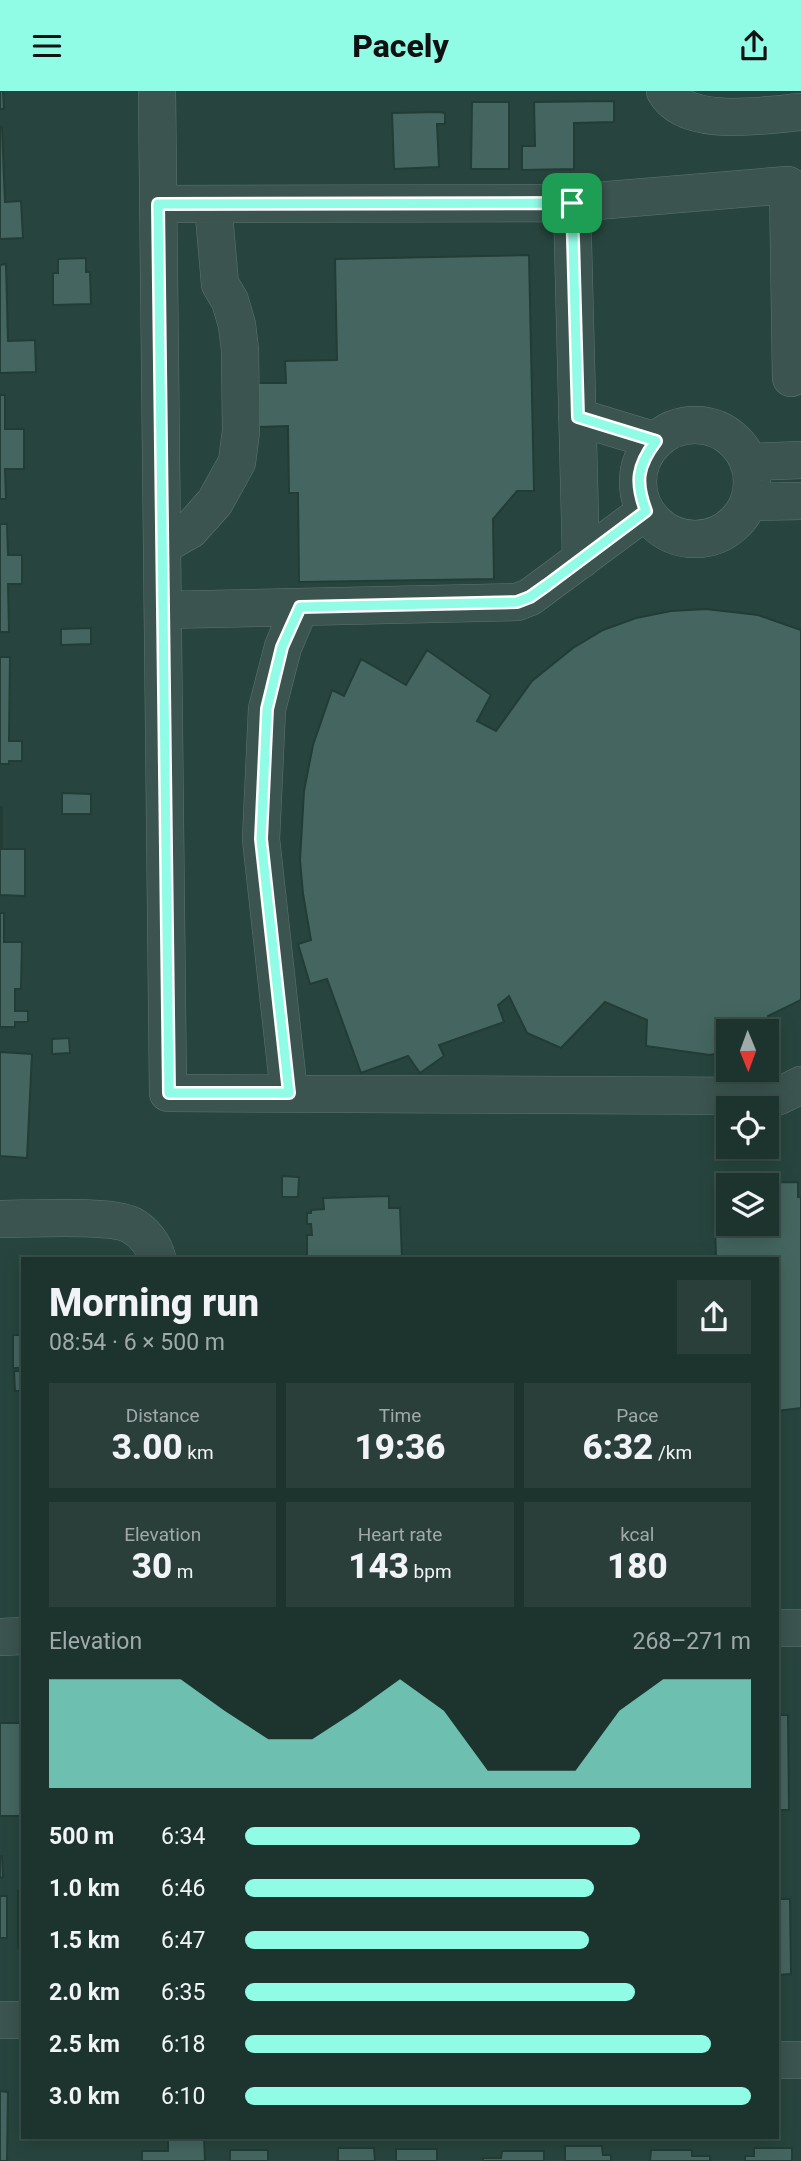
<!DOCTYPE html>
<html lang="en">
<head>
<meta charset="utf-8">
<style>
  :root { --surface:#1d342e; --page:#2a3f3a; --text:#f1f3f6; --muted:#a0aaaa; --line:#3b4f4a; --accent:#90fce6 }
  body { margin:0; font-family:Roboto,sans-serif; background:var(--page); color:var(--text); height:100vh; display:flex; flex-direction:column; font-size:26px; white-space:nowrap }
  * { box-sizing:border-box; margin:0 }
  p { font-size:23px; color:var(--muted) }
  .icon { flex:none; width:38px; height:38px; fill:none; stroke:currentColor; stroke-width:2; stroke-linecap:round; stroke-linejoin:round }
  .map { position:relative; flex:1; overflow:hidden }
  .side { position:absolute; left:21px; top:1166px; width:758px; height:882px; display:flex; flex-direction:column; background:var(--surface); border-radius:0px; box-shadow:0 4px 18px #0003,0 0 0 2px var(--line) }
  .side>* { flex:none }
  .needle { width:46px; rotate:179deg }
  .controls { position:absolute; left:716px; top:928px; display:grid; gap:14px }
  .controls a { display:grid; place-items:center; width:63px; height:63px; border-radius:0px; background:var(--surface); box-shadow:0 4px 18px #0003,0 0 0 2px var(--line); font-size:35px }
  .pin { position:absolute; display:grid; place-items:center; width:60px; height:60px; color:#fff; margin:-30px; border-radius:14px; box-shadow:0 4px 10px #0006 }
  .round { display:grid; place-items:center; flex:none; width:74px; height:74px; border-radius:0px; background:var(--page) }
  .summary { display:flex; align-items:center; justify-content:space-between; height:119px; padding:0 28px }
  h1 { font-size:38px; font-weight:800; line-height:52px }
  .stats { display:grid; grid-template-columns:repeat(3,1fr); gap:10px; height:119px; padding:7px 28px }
  .stats div { display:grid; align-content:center; border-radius:0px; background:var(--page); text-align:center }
  .stats b { font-size:35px; font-weight:800 }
  .stats small { font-size:19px; font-weight:400 }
  .stats p { font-size:19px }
  .chart { height:196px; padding:14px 28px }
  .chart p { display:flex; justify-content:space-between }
  .chart svg { width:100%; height:126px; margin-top:7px; fill:var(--accent); opacity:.7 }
  ul { padding:0 28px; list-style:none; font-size:23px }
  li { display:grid; grid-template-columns:112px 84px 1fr; align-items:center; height:52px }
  li i { height:18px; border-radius:9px; background:var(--accent) }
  header { display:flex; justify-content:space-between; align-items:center; height:91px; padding:0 28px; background:var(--accent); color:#111; font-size:32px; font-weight:800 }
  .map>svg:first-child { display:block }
  .building { fill:#456660; stroke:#223c36; stroke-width:2 }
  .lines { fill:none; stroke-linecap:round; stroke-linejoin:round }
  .minor-casing { stroke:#5d756f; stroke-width:38 }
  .minor { stroke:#3b544f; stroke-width:37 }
  .route-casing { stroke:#fff; stroke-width:14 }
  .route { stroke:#90fce6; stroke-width:9 }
</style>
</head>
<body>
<header><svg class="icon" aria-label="menu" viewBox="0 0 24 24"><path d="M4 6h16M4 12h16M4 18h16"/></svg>Pacely<svg class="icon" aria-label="share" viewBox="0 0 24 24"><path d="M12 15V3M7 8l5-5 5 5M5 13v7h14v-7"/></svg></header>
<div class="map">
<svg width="801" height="2070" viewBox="0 0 801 2070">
  <rect width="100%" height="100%" fill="#27453e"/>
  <!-- building -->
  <path class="building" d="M0 0H3L4 18H0Z
    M614 10V31L574 32V78L522 79V55H535L534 11Z
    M472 11H509V78H471Z
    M439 21 445 22V33H437L439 76 394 78 392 22Z
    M0 36H2L5 111 21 110 23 147 0 148Z
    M529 164 534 400H517L493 428 494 488 299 491 298 402H289L288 335 259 336 258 292H286L285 270 337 269 335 168Z
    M86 167V181H90L91 213 53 214V182H58V168Z
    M6 173 8 250 35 249 36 281 0 282V174Z
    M0 304H5V338H24V378H5L6 408H0Z
    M0 433H7L8 464H22V493H8L9 541H0Z
    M706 518 758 524 801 539V909L768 925 776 954 766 956V940H728V960L710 964 646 955 647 929 605 911 561 957 527 942 509 905 498 914 504 931 439 954 444 965 420 982 408 965 361 982 327 888 310 893 298 853 311 849 303 803 300 769 304 700 313 654 332 599 344 605 361 568 406 594 427 559 491 604 477 630 496 640 532 590 573 557 603 539 636 527 671 520Z
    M91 537V553L61 554V538Z
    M0 566H10L9 650H22V670H9V673H0Z
    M62 702 91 703V723H62Z
    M0 716H2V758H25V805L0 804Z
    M0 822H4V851H22L21 898H15V920H28V931H15V936H0Z
    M69 947 70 962 52 963V948Z
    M0 961 32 963 27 1067 0 1065Z
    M282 1085 299 1086 298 1106H282Z
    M798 1091V1106H801V1317L777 1320V1167H716L715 1134H721L720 1126H716V1113H728V1132H766V1094L730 1092Z
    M389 1105V1117H400L402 1167H307V1144H312L311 1133H307V1122H311V1119L324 1118 323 1107Z
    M13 1244H23V1277H13Z
    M14 1280H23V1300H15Z
    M20 1421H23V1461H20Z
    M777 1624H788L789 1719H777Z
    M0 1632H23V1725H0Z
    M0 1765H2L3 1786 0 1787Z
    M18 1800H23V1857H18Z
    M0 1805H7V1847H0Z
    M777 1808H790L791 1883 777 1884Z
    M0 2000 8 2001 7 2070H0Z
    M168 2046H204L205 2070H142V2060H168Z
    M565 2055H602L603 2064H611V2070H565Z
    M338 2057H374L375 2070H338Z
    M754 2057H792V2070H745V2065H754Z
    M396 2058H437V2070H396Z
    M230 2059H268V2070H230Z
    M651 2059H692V2065H710V2070H650Z
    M502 2060H544V2070H483V2067H501Z"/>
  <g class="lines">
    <!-- minor casing -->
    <g class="minor-casing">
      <path id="minor" d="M157 0 168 1002 779 1005 801 994
        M665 0C686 38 764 24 801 21
        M572 112 788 94 791 287
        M158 113 572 112 581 469
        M577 326 656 350
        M638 391a57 57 0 1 1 114 0a57 57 0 1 1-114 0Z
        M748 371 801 369
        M749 411 801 410
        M162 455 190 439 215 411 237 371 241 340 240 259 237 234 230 210 220 193 213 113
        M163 519 517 511 530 506 646 420
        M289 1002 261 748 267 618 283 556 300 516
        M0 1128C27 1128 111 1123 131 1134 144 1141 154 1154 157 1167
        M777 1537H801
        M0 1546 23 1545
        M0 1929H23
        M777 1969H801"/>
    </g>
    <!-- minor -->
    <use href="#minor" class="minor"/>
  </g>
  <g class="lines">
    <!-- route casing -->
    <g class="route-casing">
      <path id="route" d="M572 112 578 326 656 350C637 375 635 391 646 420L547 494 530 506 517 511 300 516 282 556 267 618 261 748 289 1002H169L158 113Z"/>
    </g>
    <!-- route -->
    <use href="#route" class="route"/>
  </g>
</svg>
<div class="controls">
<a><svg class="needle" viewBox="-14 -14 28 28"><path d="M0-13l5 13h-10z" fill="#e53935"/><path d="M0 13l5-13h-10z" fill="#a0aaaa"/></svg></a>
<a><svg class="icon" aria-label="locate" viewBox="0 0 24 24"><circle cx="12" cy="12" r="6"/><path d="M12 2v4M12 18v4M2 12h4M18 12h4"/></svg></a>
<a><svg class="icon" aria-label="layers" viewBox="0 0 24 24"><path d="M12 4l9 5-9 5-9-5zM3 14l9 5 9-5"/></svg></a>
</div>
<div class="pin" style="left:572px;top:112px;background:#1e9e55"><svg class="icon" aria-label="arrive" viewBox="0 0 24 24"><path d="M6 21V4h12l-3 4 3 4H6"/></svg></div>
<section class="side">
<div class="summary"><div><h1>Morning run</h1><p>08:54 · 6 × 500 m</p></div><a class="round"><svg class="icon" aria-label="share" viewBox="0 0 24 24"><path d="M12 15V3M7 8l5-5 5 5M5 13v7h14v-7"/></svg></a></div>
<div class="stats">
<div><p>Distance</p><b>3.00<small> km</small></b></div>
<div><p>Time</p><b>19:36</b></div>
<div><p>Pace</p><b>6:32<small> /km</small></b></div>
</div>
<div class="stats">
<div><p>Elevation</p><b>30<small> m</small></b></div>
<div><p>Heart rate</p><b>143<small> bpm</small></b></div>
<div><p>kcal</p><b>180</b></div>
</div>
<div class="chart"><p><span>Elevation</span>268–271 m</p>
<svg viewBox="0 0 160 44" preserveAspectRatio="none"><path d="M0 44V6L10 6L20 6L30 6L40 17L50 27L60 27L70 17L80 6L90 17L100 38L110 38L120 38L130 17L140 6L150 6L160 6V44z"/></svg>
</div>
<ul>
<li><b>500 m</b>6:34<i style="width:78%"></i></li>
<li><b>1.0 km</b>6:46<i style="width:69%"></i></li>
<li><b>1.5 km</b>6:47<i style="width:68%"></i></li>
<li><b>2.0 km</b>6:35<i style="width:77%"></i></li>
<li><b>2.5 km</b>6:18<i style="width:92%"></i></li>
<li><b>3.0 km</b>6:10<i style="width:100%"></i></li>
</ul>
</section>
</div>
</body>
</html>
